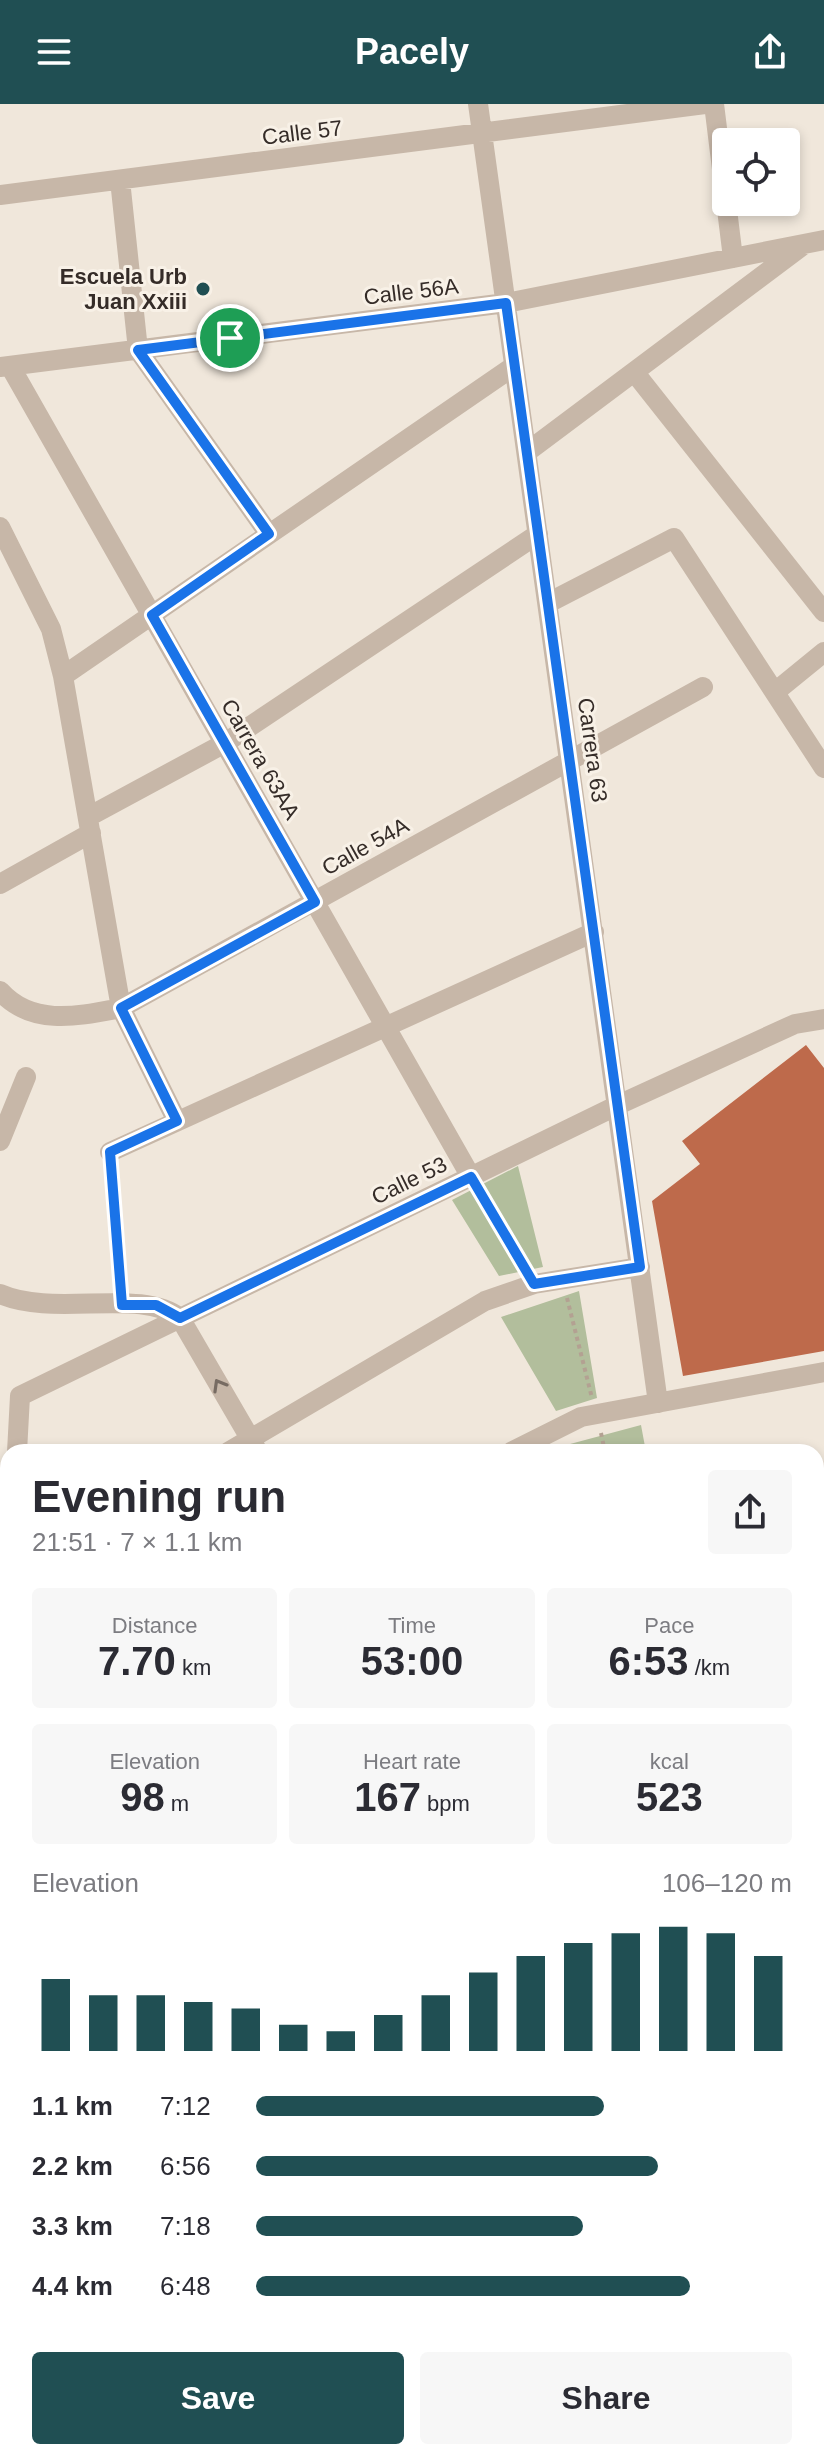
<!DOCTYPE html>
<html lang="en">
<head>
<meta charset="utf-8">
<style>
  :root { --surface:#fff; --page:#f7f7f7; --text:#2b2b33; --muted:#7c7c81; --accent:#204f53 }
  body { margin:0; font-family:Arial,sans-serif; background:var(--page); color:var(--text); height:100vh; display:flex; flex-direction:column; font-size:30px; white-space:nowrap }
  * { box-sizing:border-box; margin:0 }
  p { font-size:26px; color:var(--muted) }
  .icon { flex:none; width:44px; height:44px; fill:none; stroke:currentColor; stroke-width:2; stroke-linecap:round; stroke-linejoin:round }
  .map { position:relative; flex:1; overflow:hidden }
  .details { position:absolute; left:0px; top:1340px; width:824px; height:1016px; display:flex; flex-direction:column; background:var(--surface); border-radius:24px 24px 0 0; box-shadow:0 4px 12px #0003 }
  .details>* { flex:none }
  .controls { position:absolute; left:712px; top:24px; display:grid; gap:16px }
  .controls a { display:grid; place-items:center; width:88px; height:88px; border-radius:8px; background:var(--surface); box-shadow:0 4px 12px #0003; font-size:40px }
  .pin { position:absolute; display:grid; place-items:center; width:68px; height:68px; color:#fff; margin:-34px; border:4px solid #fff; border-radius:50%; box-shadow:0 2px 8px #0007 }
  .round { display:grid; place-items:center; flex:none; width:84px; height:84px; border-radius:8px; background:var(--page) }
  .headline { display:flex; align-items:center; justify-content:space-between; height:136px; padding:0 32px }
  h1 { font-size:44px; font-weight:800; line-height:60px }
  .metrics { display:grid; grid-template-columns:repeat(3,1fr); gap:12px; height:136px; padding:8px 32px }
  .metrics div { display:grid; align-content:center; border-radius:8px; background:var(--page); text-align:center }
  .metrics b { font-size:40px; font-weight:800 }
  .metrics small { font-size:22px; font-weight:400 }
  .metrics p { font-size:22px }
  .chart { height:224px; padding:16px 32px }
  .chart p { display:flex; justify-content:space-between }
  .chart svg { width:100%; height:144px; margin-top:8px; stroke:var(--accent); stroke-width:6 }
  .action { display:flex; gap:16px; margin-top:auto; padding:16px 32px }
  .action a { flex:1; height:92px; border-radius:8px; background:var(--accent); color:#fff; font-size:32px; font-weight:800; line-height:92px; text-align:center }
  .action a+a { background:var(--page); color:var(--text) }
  ul { padding:0 32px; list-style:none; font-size:26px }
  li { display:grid; grid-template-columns:128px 96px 1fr; align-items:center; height:60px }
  li i { height:20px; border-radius:10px; background:var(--accent) }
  header { display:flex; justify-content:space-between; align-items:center; height:104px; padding:0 32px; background:var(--accent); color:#fff; font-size:36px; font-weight:800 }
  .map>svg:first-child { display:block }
  .green { fill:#b2be9c }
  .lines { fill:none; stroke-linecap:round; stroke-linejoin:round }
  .stream { stroke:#7ca8ab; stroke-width:6 }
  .building { fill:#be6a4b }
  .path { stroke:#b3a192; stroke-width:4; stroke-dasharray:4 4; stroke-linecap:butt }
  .minor { stroke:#c7b7a8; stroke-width:20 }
  .oneway { stroke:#776b62 }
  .route-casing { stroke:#fff; stroke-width:16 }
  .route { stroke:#1a73e8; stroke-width:10 }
  .poi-dot { fill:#204f53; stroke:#f8f1e7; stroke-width:3 }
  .labels { text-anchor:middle; stroke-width:6; stroke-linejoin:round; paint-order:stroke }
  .street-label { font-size:22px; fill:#352c28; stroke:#f8f1e7 }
  .poi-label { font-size:22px; font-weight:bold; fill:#352c28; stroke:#f8f1e7; text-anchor:end }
</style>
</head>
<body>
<header><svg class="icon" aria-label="menu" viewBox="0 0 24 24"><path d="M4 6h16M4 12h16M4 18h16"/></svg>Pacely<svg class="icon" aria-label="share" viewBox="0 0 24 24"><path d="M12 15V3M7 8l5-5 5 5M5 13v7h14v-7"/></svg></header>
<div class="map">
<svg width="824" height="2356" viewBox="0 0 824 2356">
  <rect width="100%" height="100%" fill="#f0e7db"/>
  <!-- green -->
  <path class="green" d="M518 1062 543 1163 499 1172 452 1096Z
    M579 1187 597 1294 556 1307 501 1213Z
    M641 1321 646 1348 544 1347Z
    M7 1694 8 1791 0 1793V1696Z
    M824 1789V2356H354L360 2348H816V1791Z"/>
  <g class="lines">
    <!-- stream -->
    <path class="stream" d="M0 1736 8 1740"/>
  </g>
  <!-- building -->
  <path class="building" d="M806 941 824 964V1247L683 1272 652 1097 700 1060 682 1037Z"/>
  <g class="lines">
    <!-- path -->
    <path class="path" d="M112 1064 121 1183
      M481 1089 524 1165
      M567 1194 592 1294
      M601 1329 605 1348
      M816 1666 824 1665
      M0 1781 8 1779
      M816 2092 824 2088
      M824 2185V2210
      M816 2265 824 2263"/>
    <!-- minor -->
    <path class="minor" d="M478 0 658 1299
      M714 0 733 154
      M120 76 138 246 269 430
      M0 91 705 0
      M10 262 471 1073
      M0 263 506 199 824 136
      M635 269 824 508
      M527 348 802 142
      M0 423 51 525 63 572 121 904 177 1017
      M548 499 674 434 824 664
      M63 572 514 262
      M775 588 824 548
      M88 713 225 639 538 430
      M0 780 91 729
      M0 887C32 923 79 912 121 904L703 583
      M0 1037 26 973
      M110 1048 594 828
      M0 1190C54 1214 141 1183 180 1214L258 1348
      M17 1348 20 1292 618 1001 795 920 824 915
      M228 1348 485 1197 534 1180 640 1163
      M511 1348 581 1313 824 1268
      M816 1414 824 1413
      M8 1512 1 1642 8 1665
      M816 1555 824 1554
      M816 1777 824 1776
      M0 1900 8 1889
      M336 2356 343 2348"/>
  </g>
  <!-- one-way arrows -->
  <defs><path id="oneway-chevron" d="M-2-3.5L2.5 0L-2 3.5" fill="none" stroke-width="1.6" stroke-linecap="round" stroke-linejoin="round" transform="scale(2)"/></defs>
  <use class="oneway" href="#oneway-chevron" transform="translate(219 1281) rotate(-120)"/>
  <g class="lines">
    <!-- route casing -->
    <g class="route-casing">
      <path id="route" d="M506 199 640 1163 534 1180 471 1073 180 1214 156 1201H122L110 1048 177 1017 121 904 315 798 152 511 269 430 138 246Z"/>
    </g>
    <!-- route -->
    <use href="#route" class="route"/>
  </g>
  <!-- markers -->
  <circle class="poi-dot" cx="203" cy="185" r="8"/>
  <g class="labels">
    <!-- street labels -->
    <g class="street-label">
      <text transform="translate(302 28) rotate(-7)" y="8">Calle 57</text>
      <text transform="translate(411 187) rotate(-7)" y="8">Calle 56A</text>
      <text transform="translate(593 646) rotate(82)" y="8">Carrera 63</text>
      <text transform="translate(261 655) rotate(60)" y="8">Carrera 63AA</text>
      <text transform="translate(365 742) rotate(-29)" y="8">Calle 54A</text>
      <text transform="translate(409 1076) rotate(-26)" y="8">Calle 53</text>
    </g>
    <!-- poi labels -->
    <g class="poi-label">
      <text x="187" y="180">Escuela Urb<tspan x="187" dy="25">Juan Xxiii</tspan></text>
    </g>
  </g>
</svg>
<div class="controls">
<a><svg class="icon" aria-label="locate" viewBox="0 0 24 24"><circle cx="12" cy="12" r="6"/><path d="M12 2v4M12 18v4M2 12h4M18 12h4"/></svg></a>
</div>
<div class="pin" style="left:230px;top:234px;background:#1e9e55"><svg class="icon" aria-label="arrive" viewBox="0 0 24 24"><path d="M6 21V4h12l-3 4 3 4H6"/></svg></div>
<section class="details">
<div class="headline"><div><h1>Evening run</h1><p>21:51 · 7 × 1.1 km</p></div><a class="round"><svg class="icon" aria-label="share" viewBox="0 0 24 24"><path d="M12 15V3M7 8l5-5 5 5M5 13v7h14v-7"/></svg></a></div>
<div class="metrics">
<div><p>Distance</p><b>7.70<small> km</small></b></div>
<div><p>Time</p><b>53:00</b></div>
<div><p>Pace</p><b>6:53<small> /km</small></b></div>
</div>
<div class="metrics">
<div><p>Elevation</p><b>98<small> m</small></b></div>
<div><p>Heart rate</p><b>167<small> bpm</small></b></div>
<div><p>kcal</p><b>523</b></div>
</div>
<div class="chart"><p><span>Elevation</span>106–120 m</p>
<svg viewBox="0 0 160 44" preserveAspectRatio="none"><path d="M5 44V22M15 44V27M25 44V27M35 44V29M45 44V31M55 44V36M65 44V38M75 44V33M85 44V27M95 44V20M105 44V15M115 44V11M125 44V8M135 44V6M145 44V8M155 44V15"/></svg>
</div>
<ul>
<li><b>1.1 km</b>7:12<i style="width:65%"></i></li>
<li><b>2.2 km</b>6:56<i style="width:75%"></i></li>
<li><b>3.3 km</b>7:18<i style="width:61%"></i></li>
<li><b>4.4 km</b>6:48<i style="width:81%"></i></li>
</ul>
<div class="action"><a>Save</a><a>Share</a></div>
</section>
</div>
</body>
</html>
